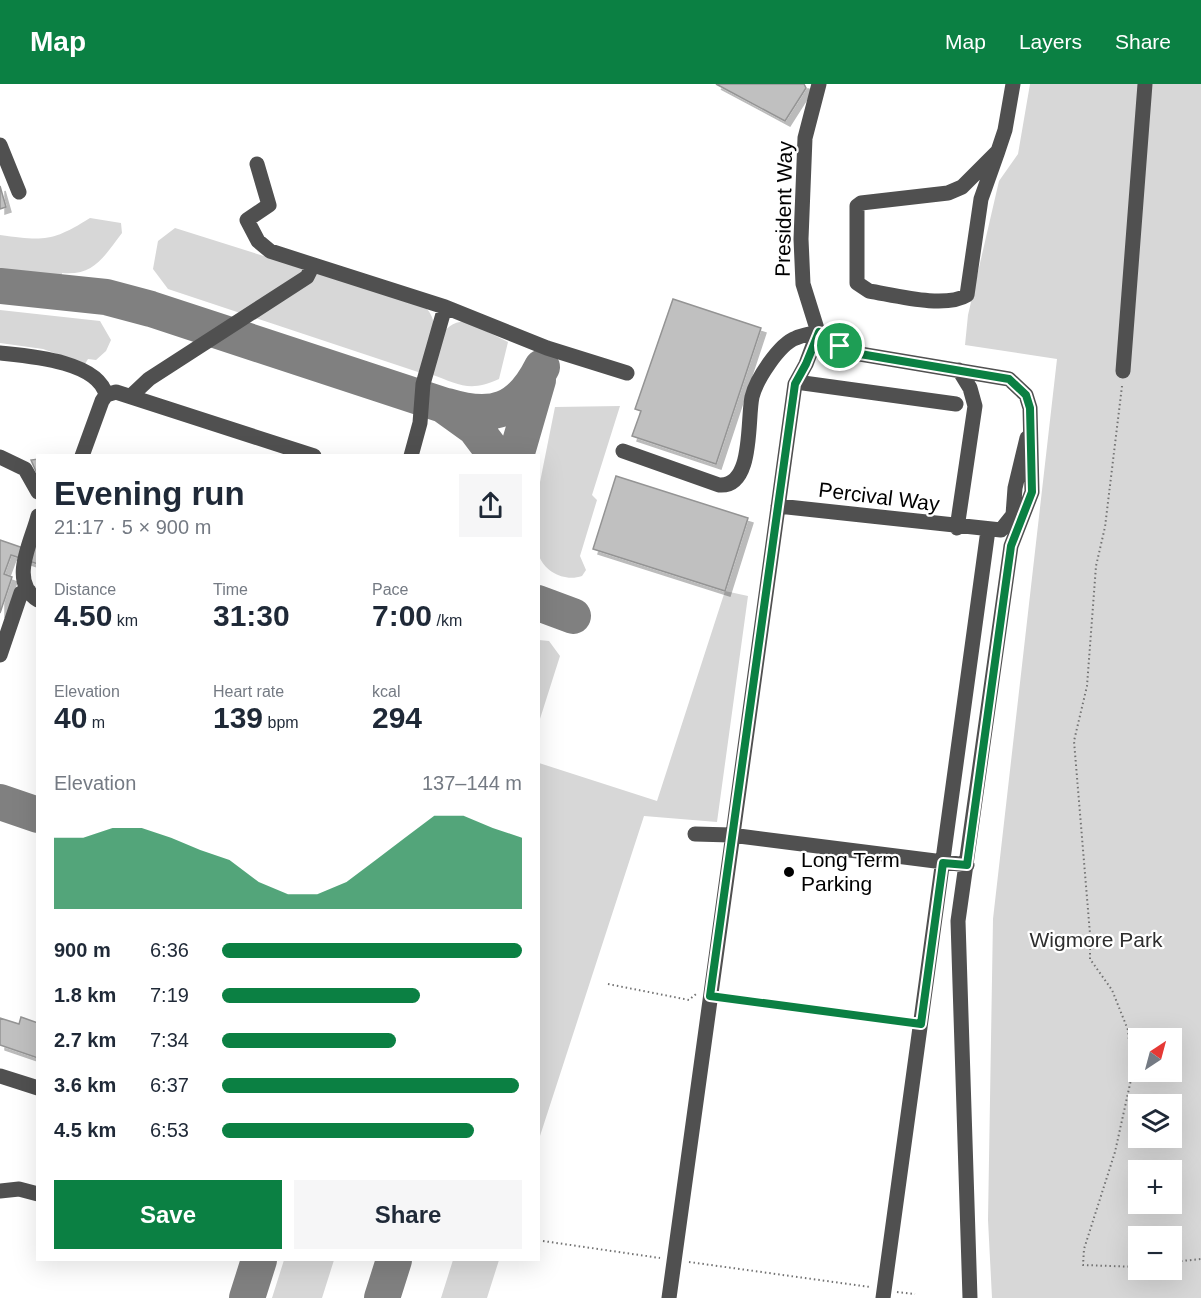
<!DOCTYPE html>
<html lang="en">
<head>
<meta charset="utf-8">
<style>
  :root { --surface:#fff; --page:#f6f6f7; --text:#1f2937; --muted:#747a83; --accent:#0b8043 }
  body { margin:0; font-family:Helvetica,sans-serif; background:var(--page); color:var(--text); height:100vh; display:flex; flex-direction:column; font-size:22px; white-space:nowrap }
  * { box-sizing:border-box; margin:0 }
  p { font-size:20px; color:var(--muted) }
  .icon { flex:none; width:33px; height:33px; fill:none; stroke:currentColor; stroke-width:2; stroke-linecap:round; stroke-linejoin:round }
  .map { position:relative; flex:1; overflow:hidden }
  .panel { position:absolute; left:36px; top:370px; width:504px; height:807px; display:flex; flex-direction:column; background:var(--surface); border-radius:0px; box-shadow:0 6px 24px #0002 }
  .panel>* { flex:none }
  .needle { width:39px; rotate:36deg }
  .fabs { position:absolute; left:1128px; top:944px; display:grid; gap:12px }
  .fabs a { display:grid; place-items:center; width:54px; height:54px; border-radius:0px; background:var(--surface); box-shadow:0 6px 24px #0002; font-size:30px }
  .pin { position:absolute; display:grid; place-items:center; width:51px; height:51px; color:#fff; margin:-26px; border:3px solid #fff; border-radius:50%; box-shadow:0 2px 6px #0007 }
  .round { display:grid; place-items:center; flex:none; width:63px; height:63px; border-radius:0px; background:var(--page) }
  .summary { display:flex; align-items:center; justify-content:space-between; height:102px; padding:0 18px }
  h1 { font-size:33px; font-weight:700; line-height:45px }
  .stats { display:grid; grid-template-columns:repeat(3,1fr); gap:9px; height:102px; padding:6px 18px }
  .stats div { display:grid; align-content:center }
  .stats b { font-size:30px; font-weight:700 }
  .stats small { font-size:16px; font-weight:400 }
  .stats p { font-size:16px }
  .chart { height:168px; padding:12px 18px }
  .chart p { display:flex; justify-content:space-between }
  .chart svg { width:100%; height:108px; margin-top:6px; fill:var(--accent); opacity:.7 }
  .cta { display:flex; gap:12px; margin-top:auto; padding:12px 18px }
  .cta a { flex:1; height:69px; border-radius:0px; background:var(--accent); color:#fff; font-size:24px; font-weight:700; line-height:69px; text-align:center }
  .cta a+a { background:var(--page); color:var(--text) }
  ul { padding:0 18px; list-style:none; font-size:20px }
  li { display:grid; grid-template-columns:96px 72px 1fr; align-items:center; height:45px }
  li i { height:15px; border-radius:8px; background:var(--accent) }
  header { display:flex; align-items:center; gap:36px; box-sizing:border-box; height:84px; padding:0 30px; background:var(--accent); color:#fff }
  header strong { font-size:28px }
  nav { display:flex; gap:33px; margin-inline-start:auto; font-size:21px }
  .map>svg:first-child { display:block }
  .green { fill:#d7d7d7; fill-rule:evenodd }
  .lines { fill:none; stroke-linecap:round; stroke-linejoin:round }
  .taxiway { stroke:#808080; stroke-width:36 }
  .building { fill:#c0c0c0; stroke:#949494; stroke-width:1.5; filter:url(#shadow) }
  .path { stroke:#727272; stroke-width:2; stroke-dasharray:1.5 3; stroke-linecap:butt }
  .minor { stroke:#505050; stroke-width:15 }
  .route-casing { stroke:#fff; stroke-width:12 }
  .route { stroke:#0b8043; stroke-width:8 }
  .poi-dot { fill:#000; stroke:#fff; stroke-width:2 }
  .labels { text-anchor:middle; stroke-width:4.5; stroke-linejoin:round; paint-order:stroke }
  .street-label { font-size:21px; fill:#000; stroke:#fff }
  .poi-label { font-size:21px; fill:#000; stroke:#fff; text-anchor:start }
  .park-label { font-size:21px; fill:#2e2e2e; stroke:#fff }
</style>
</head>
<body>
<header>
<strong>Map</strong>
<nav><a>Map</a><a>Layers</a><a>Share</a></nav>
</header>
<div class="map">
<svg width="1201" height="1214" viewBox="0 0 1201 1214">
  <defs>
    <filter id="shadow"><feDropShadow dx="5" dy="5" stdDeviation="0" flood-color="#0004"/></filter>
  </defs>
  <rect width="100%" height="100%" fill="#fff"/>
  <!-- green -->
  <path class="green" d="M1030 0H1201V1214H992L988 1136 993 835 1057 275 965 261 968 231 999 97 1018 70ZM1138 954H1172V987H1138ZM1138 1020H1172V1053H1138ZM1138 1086H1172V1119H1138ZM1138 1152H1172V1185H1138Z
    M90 134 121 139 122 149C104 172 95 192 62 189V192L0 186V151C43 157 52 158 90 134Z
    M175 144 425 223C444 241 428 267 421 289L168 205 153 185 158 157Z
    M0 226 100 237 111 256 106 267 96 276 88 275 85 280 43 265 0 259Z
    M466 237 508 258 499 295C469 309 459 300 430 290 437 266 437 239 466 237Z
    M620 322 592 411 597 416 580 472 586 486 582 492C565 498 545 488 539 472V403L555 323Z
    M725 507 748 512 717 738 644 732 539 1055V679L657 717Z
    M539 556 549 557 560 572 539 638Z
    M284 1176H334L322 1214H272Z
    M453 1176H499L487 1214H441Z"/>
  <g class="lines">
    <!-- taxiway -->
    <path class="taxiway" d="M0 202 106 213 151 225 443 321 475 344 496 372
      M447 322C493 336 520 327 542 283
      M516 372 538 296
      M538 519 573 532
      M0 718 38 731
      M247 1214 259 1176
      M382 1214 394 1176"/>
  </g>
  <!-- building -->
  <path class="building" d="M716 0H804L806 4 785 37Z
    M0 102 6 123 0 125Z
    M673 215 761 244 716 380 632 352 641 327 635 325Z
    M38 375V392L31 376Z
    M616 392 748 434 725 507 593 465Z
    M0 456 29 466 31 458 38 460V480L11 471 4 490 12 493 0 529Z
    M21 933 38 939V974L0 961V934L19 940Z"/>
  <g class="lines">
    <!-- path -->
    <path class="path" d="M1122 302 1105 443 1096 482 1087 602 1074 657 1090 850V875L1112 906 1128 946 1132 991 1115 1068 1084 1165 1083 1181 1138 1183
      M608 900 689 916 696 910
      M725 914 906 938
      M543 1157 660 1174
      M689 1178 870 1203
      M1172 1178 1201 1175
      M897 1208 915 1210"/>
    <!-- minor -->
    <path class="minor" d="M819 0 805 54 801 155 803 200 818 248 854 269 1009 295 1026 311 1030 324 1032 408 1011 462 958 837 970 1214
      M0 61 19 108
      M998 67 981 115 967 211C945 225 894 211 869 207L857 199V122L861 119 948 109 962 103Z
      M998 67 1005 46 1013 0
      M257 80 269 121 247 136 258 157 270 167 445 223 547 264 627 289
      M0 269C29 272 98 277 106 311
      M1123 287 1145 0
      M796 298 956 320
      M132 311 149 295 307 193 313 181
      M623 367 719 401C754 404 747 336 752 313 756 296 779 260 796 254 802 251 811 250 818 248
      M82 372 102 317 106 311 116 308 314 372
      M411 372 420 339 423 300 445 223
      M0 373 25 385 38 408
      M778 422 1001 446 1013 431 1015 404 1027 354
      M38 432C32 457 8 498 38 516
      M957 444 975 322 970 304 959 286
      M0 571 21 509 29 507
      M695 750 731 751 967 781
      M0 992 38 1004
      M0 1107 19 1105 38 1110
      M669 1214 795 300 806 280 818 248
      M883 1214 988 446"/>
  </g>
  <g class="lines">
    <!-- route casing -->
    <g class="route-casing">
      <path id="route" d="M819 248 854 269 1009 295 1026 311 1030 324 1032 408 1011 462 967 781 943 779 921 940 710 912 795 300 806 280Z"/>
    </g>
    <!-- route -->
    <use href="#route" class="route"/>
  </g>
  <!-- markers -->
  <circle class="poi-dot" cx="789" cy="788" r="6"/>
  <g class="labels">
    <!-- street labels -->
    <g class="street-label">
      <text transform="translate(784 125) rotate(-89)" y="7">President Way</text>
      <text transform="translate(879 413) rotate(7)" y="7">Percival Way</text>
    </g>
    <!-- poi labels -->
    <g class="poi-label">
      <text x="801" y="783">Long Term<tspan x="801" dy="24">Parking</tspan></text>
    </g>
    <!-- park labels -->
    <g class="park-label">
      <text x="1096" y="863">Wigmore Park</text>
    </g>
  </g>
</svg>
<div class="fabs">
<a><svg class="needle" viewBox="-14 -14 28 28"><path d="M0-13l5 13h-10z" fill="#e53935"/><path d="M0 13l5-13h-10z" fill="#747a83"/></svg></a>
<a><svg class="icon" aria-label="layers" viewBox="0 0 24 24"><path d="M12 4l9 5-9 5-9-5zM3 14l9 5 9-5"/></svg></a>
<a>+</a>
<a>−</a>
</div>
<div class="pin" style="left:840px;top:262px;background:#1e9e55"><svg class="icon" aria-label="arrive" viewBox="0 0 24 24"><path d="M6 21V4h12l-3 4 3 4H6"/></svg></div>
<section class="panel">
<div class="summary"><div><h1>Evening run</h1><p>21:17 · 5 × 900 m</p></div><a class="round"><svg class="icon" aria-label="share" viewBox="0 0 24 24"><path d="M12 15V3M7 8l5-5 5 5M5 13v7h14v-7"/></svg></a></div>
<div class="stats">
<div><p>Distance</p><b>4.50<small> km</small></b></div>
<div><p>Time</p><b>31:30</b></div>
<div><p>Pace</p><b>7:00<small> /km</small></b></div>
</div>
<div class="stats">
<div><p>Elevation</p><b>40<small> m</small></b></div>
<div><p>Heart rate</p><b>139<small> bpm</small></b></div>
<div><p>kcal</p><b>294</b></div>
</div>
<div class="chart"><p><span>Elevation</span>137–144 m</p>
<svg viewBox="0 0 160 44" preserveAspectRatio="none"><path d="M0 44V15L10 15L20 11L30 11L40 15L50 20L60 24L70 33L80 38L90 38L100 33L110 24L120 15L130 6L140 6L150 11L160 15V44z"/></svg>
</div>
<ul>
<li><b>900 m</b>6:36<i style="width:100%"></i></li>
<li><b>1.8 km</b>7:19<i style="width:66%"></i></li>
<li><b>2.7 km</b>7:34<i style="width:58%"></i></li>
<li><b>3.6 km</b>6:37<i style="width:99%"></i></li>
<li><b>4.5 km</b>6:53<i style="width:84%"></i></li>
</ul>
<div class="cta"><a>Save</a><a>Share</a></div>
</section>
</div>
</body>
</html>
